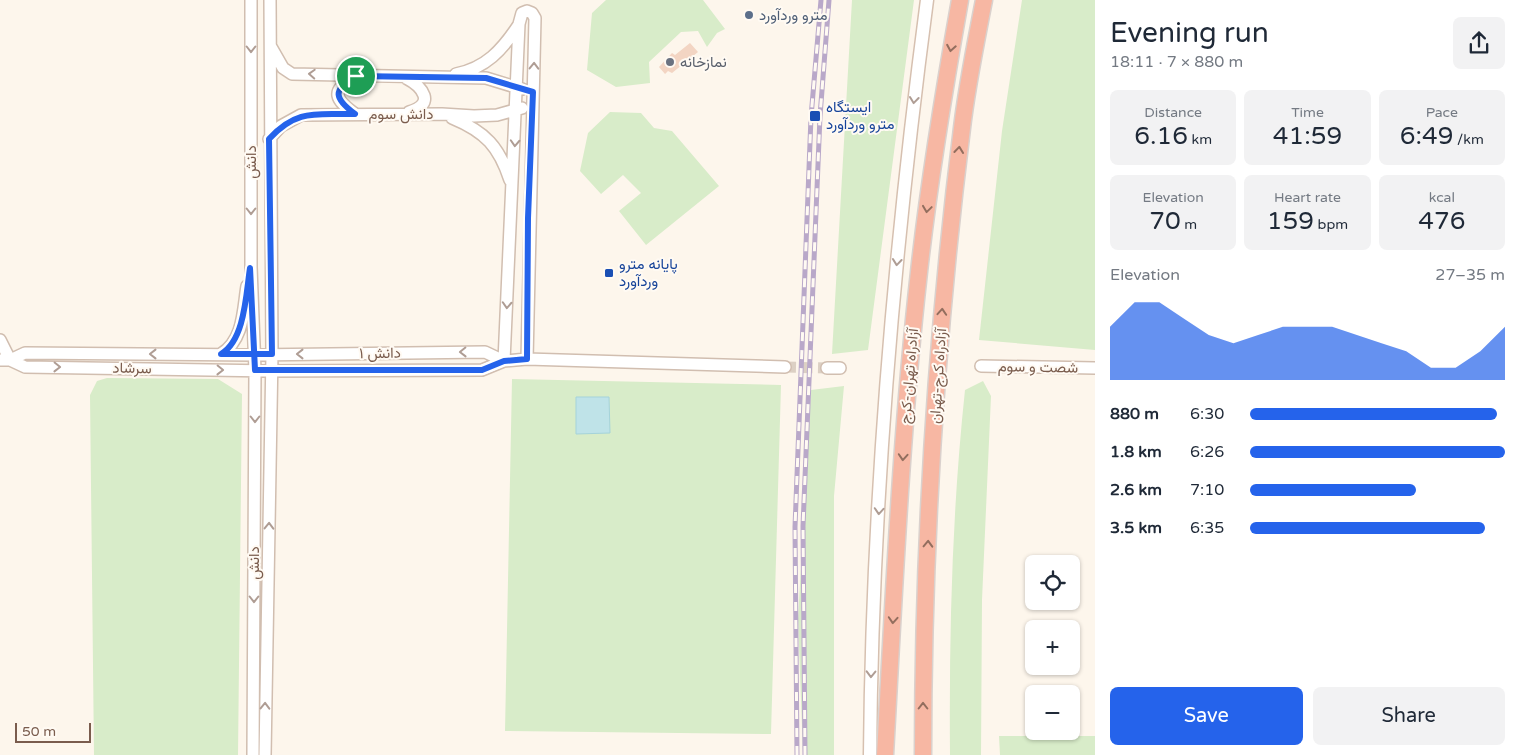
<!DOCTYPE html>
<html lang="en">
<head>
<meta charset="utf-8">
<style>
  :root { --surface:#fff; --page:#f2f2f3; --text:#1f2937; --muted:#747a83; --accent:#2563eb }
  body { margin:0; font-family:"Varela Round",Vazirmatn,sans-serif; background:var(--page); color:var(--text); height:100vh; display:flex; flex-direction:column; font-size:19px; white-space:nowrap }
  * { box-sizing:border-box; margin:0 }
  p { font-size:16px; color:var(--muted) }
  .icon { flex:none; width:28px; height:28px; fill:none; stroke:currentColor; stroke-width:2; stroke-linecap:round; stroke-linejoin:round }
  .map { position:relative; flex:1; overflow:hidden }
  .drawer { display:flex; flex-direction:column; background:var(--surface); width:425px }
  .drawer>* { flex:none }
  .tools { position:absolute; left:1025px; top:555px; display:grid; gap:10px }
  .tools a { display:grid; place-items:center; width:55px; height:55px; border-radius:8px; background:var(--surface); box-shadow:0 1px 4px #0004; font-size:25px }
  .scale { position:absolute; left:15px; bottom:12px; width:76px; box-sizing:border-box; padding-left:5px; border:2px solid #7a5c4d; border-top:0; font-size:14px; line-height:18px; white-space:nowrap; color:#7a5c4d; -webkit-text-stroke:4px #fffaf3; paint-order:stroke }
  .pin { position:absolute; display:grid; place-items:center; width:42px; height:42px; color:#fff; margin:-21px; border:2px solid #fff; border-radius:50%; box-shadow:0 1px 5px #0007 }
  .round { display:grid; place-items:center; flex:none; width:52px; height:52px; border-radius:8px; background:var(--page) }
  .headline { display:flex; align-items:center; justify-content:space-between; height:85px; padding:0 15px }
  h1 { font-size:28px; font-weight:600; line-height:38px }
  .stats { display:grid; grid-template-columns:repeat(3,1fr); gap:8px; height:85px; padding:5px 15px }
  .stats div { display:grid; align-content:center; border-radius:8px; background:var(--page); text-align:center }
  .stats b { font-size:25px; font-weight:600 }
  .stats small { font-size:14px; font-weight:400 }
  .stats p { font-size:14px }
  .chart { height:140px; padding:10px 15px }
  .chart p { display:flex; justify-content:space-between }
  .chart svg { width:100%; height:90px; margin-top:5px; fill:var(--accent); opacity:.7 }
  .action { display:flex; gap:10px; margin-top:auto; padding:10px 15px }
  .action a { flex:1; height:58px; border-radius:8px; background:var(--accent); color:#fff; font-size:20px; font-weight:600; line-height:58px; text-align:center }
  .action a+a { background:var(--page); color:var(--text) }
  ul { padding:0 15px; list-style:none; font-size:16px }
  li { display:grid; grid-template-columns:80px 60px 1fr; align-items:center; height:38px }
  li i { height:12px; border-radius:6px; background:var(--accent) }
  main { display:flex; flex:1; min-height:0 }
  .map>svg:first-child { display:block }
  .green { fill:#d8ecc9 }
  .water { fill:#bfe3e8; stroke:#a5d3da }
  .building { fill:#f3d5c3 }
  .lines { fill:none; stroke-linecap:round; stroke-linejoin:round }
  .tertiary-tunnel { stroke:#dcd0c4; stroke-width:11; stroke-dasharray:11 5.5; stroke-linecap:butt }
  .tertiary-casing { stroke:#d1beb0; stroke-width:14 }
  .secondary-casing { stroke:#d6c0b0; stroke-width:15 }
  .motorway-casing { stroke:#dad1cd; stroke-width:19 }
  .tertiary { stroke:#fff; stroke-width:11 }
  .secondary { stroke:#fff; stroke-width:12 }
  .motorway { stroke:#f7b7a3; stroke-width:16 }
  .rail-casing { stroke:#b9a8c9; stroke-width:5 }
  .rail { stroke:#fffaf3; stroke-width:3; stroke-dasharray:9; stroke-linecap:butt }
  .oneway { stroke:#936e5e }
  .oneway2 { stroke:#af9d94 }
  .route-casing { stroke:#fff; stroke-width:10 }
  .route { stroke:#2563eb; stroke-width:6 }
  .service-dot { fill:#5c6f8a; stroke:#fffaf3; stroke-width:2 }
  .worship-dot { fill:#6b7280; stroke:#fffaf3; stroke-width:2 }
  .transit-dot { fill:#1a4fb4; stroke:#fffaf3; stroke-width:2 }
  .labels { text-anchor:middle; stroke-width:4; stroke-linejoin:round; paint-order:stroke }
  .service-label { font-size:15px; fill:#4e5e75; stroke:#fffaf3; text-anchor:start }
  .worship-label { font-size:15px; fill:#5b616d; stroke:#fffaf3; text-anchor:start }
  .transit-label { font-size:15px; fill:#164399; stroke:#fffaf3; text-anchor:start }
  .street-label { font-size:15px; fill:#7a5c4d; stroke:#fffaf3 }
</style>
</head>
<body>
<main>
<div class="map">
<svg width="1095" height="755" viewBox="0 0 1095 755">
  <rect width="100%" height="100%" fill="#fdf6ec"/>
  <!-- green -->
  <path class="green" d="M606 0H703L725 29 717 33 707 47 698 31 681 32 649 62 650 83 616 87 587 70 592 13Z
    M852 0H914L868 350 832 354Z
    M1022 0H1095V350L979 340 1002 131Z
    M610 112 641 113 654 128 672 131 719 186 646 245 619 211 641 193 623 175 601 194 580 171 588 133Z
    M107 378 218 379 242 394 238 755H94L90 395 97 381Z
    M512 379 781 385 771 734 505 731Z
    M983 381 991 396 982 600 981 755H950C949 634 952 511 965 390Z
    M844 386 834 496V755H803L798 619 811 390Z
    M999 736H1095V755H1000Z"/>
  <!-- water -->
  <path class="water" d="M576 397H609L610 433 576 434Z"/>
  <!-- building -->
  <path class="building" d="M690 43 698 52 672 73 668 71 665 74 659 67 672 53 675 55Z"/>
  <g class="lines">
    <!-- tertiary-tunnel -->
    <path class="tertiary-tunnel" d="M785 367 827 368"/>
    <!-- tertiary casing -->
    <g class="tertiary-casing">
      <path id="tertiary" d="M251 0V267L255 370 253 755
        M271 47 283 68 292 74 486 78 522 89
        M456 74C486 68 502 50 518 26
        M354 77C329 91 336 100 355 114
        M406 78C423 87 436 104 409 112
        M452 118C486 132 499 147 510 180
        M269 139 281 126 301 115 442 114 474 116 497 115 522 108
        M0 340 10 360
        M221 354C244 340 243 310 247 286
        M0 360H10L25 353 254 355 485 352 504 361 527 359 785 367
        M10 360 25 367 271 371 482 370 504 361 519 24 522 13 527 11 532 13 535 18 527 359
        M981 366 1095 368
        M827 368H840
        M265 755 272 354 270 0"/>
    </g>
    <!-- secondary casing -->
    <g class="secondary-casing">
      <path id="secondary" d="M870 755C872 503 894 250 927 0"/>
    </g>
    <!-- motorway casing -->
    <g class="motorway-casing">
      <path id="motorway" d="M885 755C894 594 901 432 919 272 929 181 944 90 960 0
        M923 755C923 546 936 336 962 128 967 85 976 42 984 0"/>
    </g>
    <!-- tertiary -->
    <use href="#tertiary" class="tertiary"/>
    <!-- secondary -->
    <use href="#secondary" class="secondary"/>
    <!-- motorway -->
    <use href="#motorway" class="motorway"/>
    <!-- rail casing -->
    <g class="rail-casing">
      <path id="rail" d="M797 755 795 527 811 117 821 0
        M805 755 803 526 820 116 829 0"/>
    </g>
    <!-- rail -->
    <use href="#rail" class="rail"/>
  </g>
  <!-- one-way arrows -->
  <defs><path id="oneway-chevron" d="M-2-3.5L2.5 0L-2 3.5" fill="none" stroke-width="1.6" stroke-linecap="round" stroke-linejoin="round" transform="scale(1.25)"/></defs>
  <g class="oneway">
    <use href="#oneway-chevron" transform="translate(951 48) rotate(100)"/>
    <use href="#oneway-chevron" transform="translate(959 150) rotate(-84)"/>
    <use href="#oneway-chevron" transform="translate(927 209) rotate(98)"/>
    <use href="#oneway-chevron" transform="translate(942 312) rotate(-86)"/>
    <use href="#oneway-chevron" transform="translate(903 457) rotate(94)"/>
    <use href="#oneway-chevron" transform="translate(928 544) rotate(-88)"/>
    <use href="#oneway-chevron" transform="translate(893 620) rotate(94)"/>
    <use href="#oneway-chevron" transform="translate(923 706) rotate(-90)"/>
  </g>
  <g class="oneway2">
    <use href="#oneway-chevron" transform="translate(251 49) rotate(90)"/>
    <use href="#oneway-chevron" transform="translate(534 66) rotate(-89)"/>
    <use href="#oneway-chevron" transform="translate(312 74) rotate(-177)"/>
    <use href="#oneway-chevron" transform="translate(914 100) rotate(97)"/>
    <use href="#oneway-chevron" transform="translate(515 143) rotate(93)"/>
    <use href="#oneway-chevron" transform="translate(251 211) rotate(90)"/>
    <use href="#oneway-chevron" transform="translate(897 262) rotate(96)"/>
    <use href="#oneway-chevron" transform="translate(507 305) rotate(93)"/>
    <use href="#oneway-chevron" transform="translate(463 352) rotate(179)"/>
    <use href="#oneway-chevron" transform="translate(153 354) rotate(-180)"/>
    <use href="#oneway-chevron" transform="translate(300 354) rotate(180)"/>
    <use href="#oneway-chevron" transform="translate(57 367) rotate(1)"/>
    <use href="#oneway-chevron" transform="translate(220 370) rotate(1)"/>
    <use href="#oneway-chevron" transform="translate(255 419) rotate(90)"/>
    <use href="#oneway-chevron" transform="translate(879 511) rotate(94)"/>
    <use href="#oneway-chevron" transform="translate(269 526) rotate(-89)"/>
    <use href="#oneway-chevron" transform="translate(254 599) rotate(90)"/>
    <use href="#oneway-chevron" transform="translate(871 674) rotate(91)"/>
    <use href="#oneway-chevron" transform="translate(265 706) rotate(-89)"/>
  </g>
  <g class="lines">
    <!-- route casing -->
    <g class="route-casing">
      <path id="route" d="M356 76C331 90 335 99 355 114 317 115 297 108 269 139L272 354H221C245 340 246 294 250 268L255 370H482L504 361 527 359 528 218 533 92 486 78 356 76"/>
    </g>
    <!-- route -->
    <use href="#route" class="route"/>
  </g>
  <!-- markers -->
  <circle class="service-dot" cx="749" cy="15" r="5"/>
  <circle class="worship-dot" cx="670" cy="62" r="5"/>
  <g class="transit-dot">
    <rect x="809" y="110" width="12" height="12" rx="2.5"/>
    <rect x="604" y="268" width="10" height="10" rx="2.5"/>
  </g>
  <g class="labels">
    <!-- service labels -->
    <g class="service-label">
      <text x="759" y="20">مترو وردآورد</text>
    </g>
    <!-- worship labels -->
    <g class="worship-label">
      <text x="680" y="67">نمازخانه</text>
    </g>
    <!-- transit labels -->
    <g class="transit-label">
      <text x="826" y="112">ایستگاه<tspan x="826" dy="17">مترو وردآورد</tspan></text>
      <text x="619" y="269">پایانه مترو<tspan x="619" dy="17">وردآورد</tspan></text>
    </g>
    <!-- street labels -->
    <g class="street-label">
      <text x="401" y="119">دانش سوم</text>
      <text transform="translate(251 162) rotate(-90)" y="5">دانش</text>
      <text transform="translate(380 353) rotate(-1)" y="5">دانش ۱</text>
      <text transform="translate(1038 367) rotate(1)" y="5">شصت و سوم</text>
      <text transform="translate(132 368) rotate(1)" y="5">سرشاد</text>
      <text transform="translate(909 376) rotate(-85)" y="5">آزادراه تهران-کرج</text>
      <text transform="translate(938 376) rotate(-86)" y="5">آزادراه کرج-تهران</text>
      <text transform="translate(254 563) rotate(-90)" y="5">دانش</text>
    </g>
  </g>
</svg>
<div class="tools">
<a><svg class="icon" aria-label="locate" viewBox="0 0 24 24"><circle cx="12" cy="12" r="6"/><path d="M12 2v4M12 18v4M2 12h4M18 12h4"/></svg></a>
<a>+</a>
<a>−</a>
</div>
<div class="scale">50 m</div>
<div class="pin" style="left:356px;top:76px;background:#1e9e55"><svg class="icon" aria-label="arrive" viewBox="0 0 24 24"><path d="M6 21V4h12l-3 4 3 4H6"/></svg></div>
</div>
<section class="drawer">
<div class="headline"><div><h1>Evening run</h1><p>18:11 · 7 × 880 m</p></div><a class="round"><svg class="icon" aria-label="share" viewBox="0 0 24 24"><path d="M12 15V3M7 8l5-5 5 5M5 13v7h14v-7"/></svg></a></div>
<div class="stats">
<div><p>Distance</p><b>6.16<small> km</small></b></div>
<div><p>Time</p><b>41:59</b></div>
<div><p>Pace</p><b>6:49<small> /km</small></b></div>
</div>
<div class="stats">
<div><p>Elevation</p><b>70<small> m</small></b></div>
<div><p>Heart rate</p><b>159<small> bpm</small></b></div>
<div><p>kcal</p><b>476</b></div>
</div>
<div class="chart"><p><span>Elevation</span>27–35 m</p>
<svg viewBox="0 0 160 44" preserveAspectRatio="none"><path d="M0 44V18L10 6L20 6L30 14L40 22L50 26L60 22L70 18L80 18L90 18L100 22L110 26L120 30L130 38L140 38L150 30L160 18V44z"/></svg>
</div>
<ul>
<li><b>880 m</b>6:30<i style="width:97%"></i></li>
<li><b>1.8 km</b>6:26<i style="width:100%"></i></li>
<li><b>2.6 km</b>7:10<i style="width:65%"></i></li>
<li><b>3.5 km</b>6:35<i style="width:92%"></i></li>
</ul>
<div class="action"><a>Save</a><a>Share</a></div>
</section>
</main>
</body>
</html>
